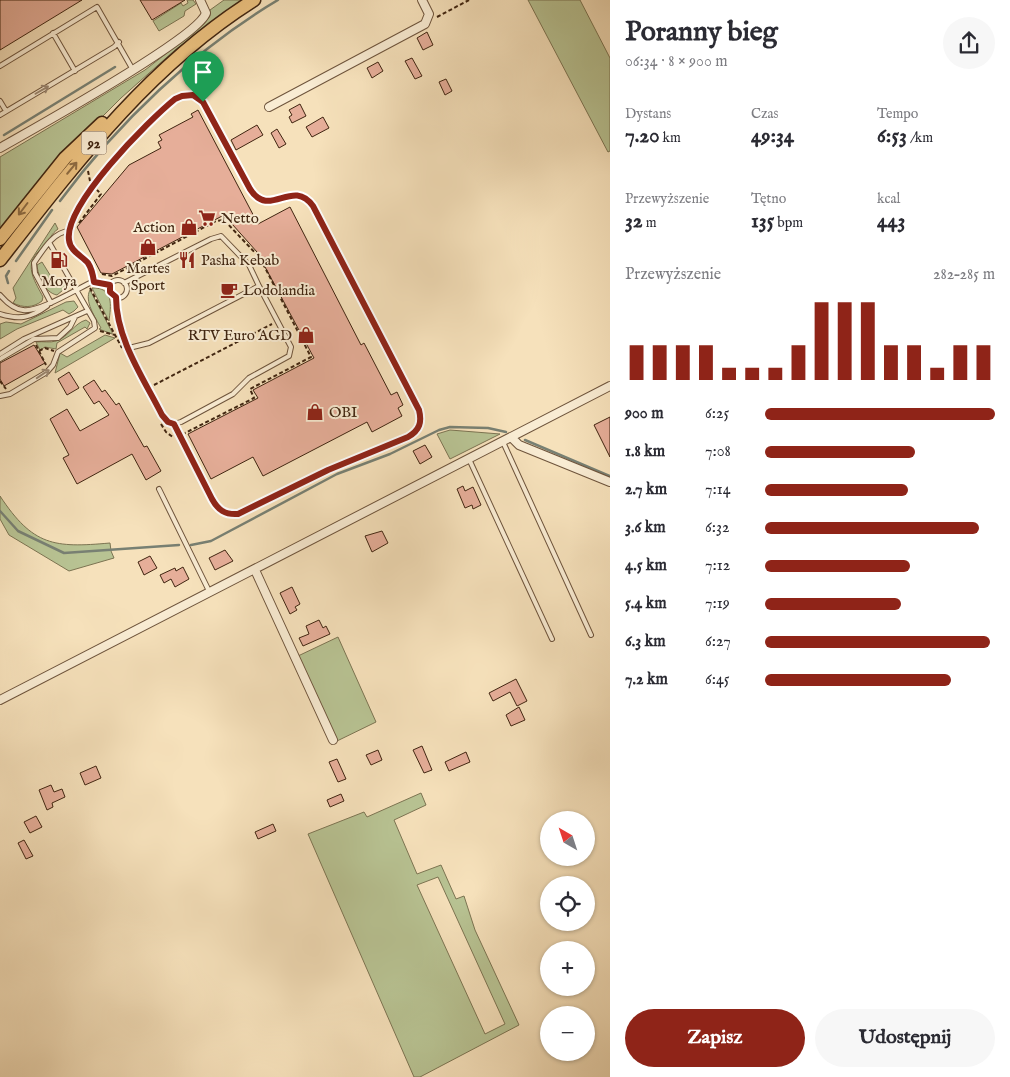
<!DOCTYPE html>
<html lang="pl">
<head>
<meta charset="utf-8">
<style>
  :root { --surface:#fff; --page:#f7f7f7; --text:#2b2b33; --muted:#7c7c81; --accent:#8f2418 }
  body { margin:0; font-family:"IM FELL English",serif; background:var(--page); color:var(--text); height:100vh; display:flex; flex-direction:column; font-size:19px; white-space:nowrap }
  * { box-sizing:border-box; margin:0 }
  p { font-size:16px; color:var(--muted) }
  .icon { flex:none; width:28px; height:28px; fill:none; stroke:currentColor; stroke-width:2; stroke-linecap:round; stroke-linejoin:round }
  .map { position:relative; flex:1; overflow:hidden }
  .panel { display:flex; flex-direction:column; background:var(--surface); width:400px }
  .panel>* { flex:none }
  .needle { width:32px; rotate:321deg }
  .tools { position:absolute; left:540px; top:811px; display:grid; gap:10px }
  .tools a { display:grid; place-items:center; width:55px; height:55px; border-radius:50%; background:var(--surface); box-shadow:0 1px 4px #0004; font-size:25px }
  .pin { position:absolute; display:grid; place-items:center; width:42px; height:42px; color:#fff; margin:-51px -21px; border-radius:50% 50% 50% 0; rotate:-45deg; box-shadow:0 0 5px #0007 }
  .pin .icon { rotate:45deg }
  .round { display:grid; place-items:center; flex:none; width:52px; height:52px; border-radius:26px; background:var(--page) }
  .head { display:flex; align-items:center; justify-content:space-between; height:85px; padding:0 15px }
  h1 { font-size:28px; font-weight:700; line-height:38px }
  .stats { display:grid; grid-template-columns:repeat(3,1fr); gap:8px; height:85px; padding:5px 15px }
  .stats div { display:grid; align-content:center }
  .stats b { font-size:21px; font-weight:700 }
  .stats small { font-size:14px; font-weight:400 }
  .stats p { font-size:14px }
  .chart { height:140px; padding:10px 15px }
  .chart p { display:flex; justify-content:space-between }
  .chart svg { width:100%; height:90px; margin-top:5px; stroke:var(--accent); stroke-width:6 }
  .action { display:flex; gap:10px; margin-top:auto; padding:10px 15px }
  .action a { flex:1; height:58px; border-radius:30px; background:var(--accent); color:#fff; font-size:20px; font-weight:700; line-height:58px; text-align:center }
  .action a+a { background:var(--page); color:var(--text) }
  ul { padding:0 15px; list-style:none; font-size:16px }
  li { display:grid; grid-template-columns:80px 60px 1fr; align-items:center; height:38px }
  li i { height:12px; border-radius:6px; background:var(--accent) }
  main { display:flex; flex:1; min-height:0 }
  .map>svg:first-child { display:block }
  .green { fill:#b8c393; stroke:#7c7452; fill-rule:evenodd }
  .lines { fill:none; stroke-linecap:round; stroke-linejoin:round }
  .stream { stroke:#788073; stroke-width:2.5 }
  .building { fill:#e6ae99; stroke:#402511 }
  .lane-casing { stroke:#6e543c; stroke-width:6 }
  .street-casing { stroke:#6e543c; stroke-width:10 }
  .primary-casing { stroke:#402511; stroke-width:15 }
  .path { stroke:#402511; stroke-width:2; stroke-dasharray:4 2.5; stroke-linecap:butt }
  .lane { stroke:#f9ecd3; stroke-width:4 }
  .street { stroke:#f9ecd3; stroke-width:8 }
  .primary { stroke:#ebc07e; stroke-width:12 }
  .oneway { stroke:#9c8872 }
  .oneway2 { stroke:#8d6b42 }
  .route-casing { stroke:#fff; stroke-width:10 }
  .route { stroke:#8f2418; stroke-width:6 }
  .labels { text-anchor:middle; stroke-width:4; stroke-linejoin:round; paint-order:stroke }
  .shield { fill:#f9ecd3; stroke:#78614b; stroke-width:1 }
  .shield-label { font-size:14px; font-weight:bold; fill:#402511 }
  .poi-label { font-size:15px; fill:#402511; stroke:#f9ecd3; text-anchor:start }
</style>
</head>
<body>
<main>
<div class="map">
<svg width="610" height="1077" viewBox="0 0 610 1077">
  <rect width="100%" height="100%" fill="#f6e1bb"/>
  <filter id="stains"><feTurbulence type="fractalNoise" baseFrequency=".004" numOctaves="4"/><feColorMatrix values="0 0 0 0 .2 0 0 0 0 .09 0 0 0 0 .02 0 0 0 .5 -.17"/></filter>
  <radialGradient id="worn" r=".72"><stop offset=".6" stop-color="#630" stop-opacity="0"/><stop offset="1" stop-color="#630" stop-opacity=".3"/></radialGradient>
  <!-- green -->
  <path class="green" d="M187 0H193L196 4 185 11 184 16 159 31 153 21 181 3 183 6 188 3Z
    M224 0H242L175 50 121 98 64 155 0 232V157L145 70 204 24 210 16V10Z
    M528 0H580L610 58V151L608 152Z
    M55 223 58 229C51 234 51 238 46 244 44 248 40 250 37 253 24 267 36 283 43 297L42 301C33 308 23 308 13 303L16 298 13 288Z
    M42 262 55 283 63 279 68 286 57 295C45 293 38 276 37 265Z
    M92 288C114 287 111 306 109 321Z
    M90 290 112 332V334L99 329 101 328C95 317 84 301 90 290Z
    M74 301 78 307 74 311 69 314 63 310 17 329 0 339V324L6 322 21 324 66 302Z
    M86 320 90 323 87 329 85 327 57 343 56 349 45 347 40 350 36 342C43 341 50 343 56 341 69 337 74 323 86 320Z
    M105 335 115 338 55 373 60 353 67 357Z
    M450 430 500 434 450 459 437 434Z
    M0 496C33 546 54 548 110 543L111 551 114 558 69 571 9 535 0 519Z
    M338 637 376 722 337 741 298 656Z
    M421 793 426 805 394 820 417 874 441 865 456 899 464 896 475 930 519 1025 420 1077H414L308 834 364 812 367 817ZM438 877 505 1024 485 1034 417 885Z"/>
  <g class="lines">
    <!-- stream -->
    <path class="stream" d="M4 135 115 67
      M60 201C117 124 195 49 278 0
      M16 261 52 210
      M8 283 6 276 9 271
      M525 440 610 476
      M0 511 18 531 64 553 179 545
      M191 545 211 541 337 474 390 454 439 430 450 427 488 428 506 432"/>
  </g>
  <!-- building -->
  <path class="building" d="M0 0H82L0 50Z
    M140 0H185L152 20Z
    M427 32 433 45 423 50 417 38Z
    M412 58 422 76 415 79 405 61Z
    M378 62 383 71 372 78 367 68Z
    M446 79 452 91 445 95 439 82Z
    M300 104 306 116 292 123 289 117 292 115 289 110Z
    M198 110 258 224 290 207 361 345 364 343 391 395 397 392 403 405 398 408 402 416 372 432 367 422 263 476 253 457 211 479 188 434 258 398 253 390 314 358 257 252 224 215 112 274 101 273 77 227 129 165 161 148 158 142 162 140 159 135 193 117 191 114Z
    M323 117 329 128 312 137 306 127Z
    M257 125 263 135 236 150 231 140Z
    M277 129 286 144 279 148 271 133Z
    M34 345 45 363 4 386 0 379V363Z
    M69 372 79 388 67 395 58 379Z
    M94 380 102 392 105 390 116 405 119 403 144 447 147 446 161 471 146 480 132 454 77 484 63 458 69 455 50 419 67 409 80 431 109 415 99 401 94 404 83 387Z
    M610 417V457L594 425Z
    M425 445 432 457 420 464 413 451Z
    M463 486 465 491 473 487 481 505 473 509 472 505 465 508 457 489Z
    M382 531 388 543 372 552 365 536Z
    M225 550 233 561 215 570 209 558Z
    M150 556 157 568 144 575 138 562Z
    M183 567 189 579 175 587 171 579 164 583 160 575 175 568 176 571Z
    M292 587 300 604 295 607 297 610 290 614 280 593Z
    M319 620 323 628 326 626 330 634 303 646 299 638 309 634 306 626Z
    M516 679 527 701 517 706 510 692 493 701 489 693Z
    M519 707 525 720 511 726 506 715Z
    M422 746 432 770 424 773 413 750Z
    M378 750 382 760 371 765 366 755Z
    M466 752 470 762 449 771 445 762Z
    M337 759 346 779 338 782 329 762Z
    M96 766 101 778 85 785 80 773Z
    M51 785 54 792 62 789 65 797 52 803 53 807 47 810 39 790Z
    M341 794 344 801 330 807 327 800Z
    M36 816 42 827 30 833 24 822Z
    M273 824 276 831 258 839 255 832Z
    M24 840 33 856 26 859 18 843Z"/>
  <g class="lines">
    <!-- lane casing -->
    <g class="lane-casing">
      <path id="lane" d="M53 33 75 71
        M0 66 97 7 133 70
        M0 101 6 111
        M0 115 114 47 119 42
        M69 231V244L89 264 94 282
        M109 289a9 9 0 1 1 18 0a9 9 0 1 1-18 0Z
        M124 283 211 239 221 236 249 265 259 286
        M259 286 291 347 289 356 249 378 233 394 181 422C172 425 168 422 162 415L129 348 149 343Z
        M0 295C6 302 13 309 23 310 38 313 77 289 92 282L100 281 111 285
        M116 297 117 314 129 348
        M51 303 35 273 34 263C43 250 53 232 69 231 72 222 75 213 79 205 89 186 164 101 182 96 191 93 197 96 203 102L250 189C268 218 287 184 309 200L419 409C422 422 420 430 409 437L328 470 238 514C228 515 222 512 215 505L174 424
        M0 314C19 320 31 318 47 306
        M0 354 24 339 87 311
        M0 359 34 339 58 338 70 327 75 317
        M0 396 10 394 47 372 53 365 58 352 95 328 94 321 50 244
        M503 442 591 635
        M469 459 552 639
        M159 489 210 593"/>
    </g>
    <!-- street casing -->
    <g class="street-casing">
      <path id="street" d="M269 107 425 24 429 14 422 0
        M0 148C33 129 198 38 206 13L200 0
        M511 437 519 445 610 482
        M255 570 333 740
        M0 700 610 386"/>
    </g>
    <!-- primary casing -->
    <g class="primary-casing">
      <path id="primary" d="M0 239 65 158 102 123
        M0 260C75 164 149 66 254 0"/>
    </g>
    <!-- path -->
    <path class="path" d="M437 17 469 0
      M88 171 90 181
      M79 223 101 194 97 190
      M102 274 112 276 216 221 224 220 260 258 311 357 250 389 254 398 185 433
      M90 288 122 348
      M100 331 115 335
      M36 345 46 365
      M39 351 45 348 54 351
      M0 381 6 389
      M154 385 272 324
      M161 424 166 432 174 438"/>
    <!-- lane -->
    <use href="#lane" class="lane"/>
    <!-- street -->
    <use href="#street" class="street"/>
    <!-- primary -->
    <use href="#primary" class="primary"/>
  </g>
  <!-- one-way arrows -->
  <defs><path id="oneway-shaft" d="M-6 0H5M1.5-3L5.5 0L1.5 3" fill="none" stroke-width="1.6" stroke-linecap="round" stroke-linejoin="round" transform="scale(1.25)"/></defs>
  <g class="oneway">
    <use href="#oneway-shaft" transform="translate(42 90) rotate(-30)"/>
    <use href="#oneway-shaft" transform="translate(43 374) rotate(-34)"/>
  </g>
  <g class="oneway2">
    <use href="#oneway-shaft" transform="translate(72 168) rotate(-50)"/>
    <use href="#oneway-shaft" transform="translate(23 209) rotate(127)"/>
  </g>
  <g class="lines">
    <!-- route casing -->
    <g class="route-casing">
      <path id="route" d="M193 95 203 102 250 189C270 220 292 177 313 206L419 410C422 422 420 430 408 437L328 470 238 514C225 515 218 510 212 499L174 424 168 422 162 415C144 379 116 339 116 297L110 292V285L94 282C93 275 92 269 88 263 82 256 70 251 69 240 64 205 148 121 175 99L182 96Z"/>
    </g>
    <!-- route -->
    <use href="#route" class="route"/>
  </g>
  <!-- icons -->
  <defs>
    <g id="supermarket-bare" transform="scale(1.35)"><path d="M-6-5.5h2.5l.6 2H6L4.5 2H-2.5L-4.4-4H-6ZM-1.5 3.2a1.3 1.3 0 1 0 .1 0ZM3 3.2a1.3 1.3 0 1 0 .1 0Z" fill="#8f2418" stroke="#f9ecd3" stroke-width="2.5" paint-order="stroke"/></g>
    <g id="shop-bare" transform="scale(1.35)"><path d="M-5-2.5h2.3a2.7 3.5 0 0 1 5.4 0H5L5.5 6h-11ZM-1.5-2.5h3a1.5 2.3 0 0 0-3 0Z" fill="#8f2418" stroke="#f9ecd3" stroke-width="2.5" paint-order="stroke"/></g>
    <g id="fuel-bare" transform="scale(1.35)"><path d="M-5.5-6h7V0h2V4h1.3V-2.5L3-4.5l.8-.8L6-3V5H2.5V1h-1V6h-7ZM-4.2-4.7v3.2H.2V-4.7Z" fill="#8f2418" stroke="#f9ecd3" stroke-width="2.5" paint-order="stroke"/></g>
    <g id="restaurant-bare" transform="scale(1.35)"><path d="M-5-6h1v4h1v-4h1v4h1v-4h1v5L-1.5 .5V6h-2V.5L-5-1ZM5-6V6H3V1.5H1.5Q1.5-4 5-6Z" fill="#8f2418" stroke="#f9ecd3" stroke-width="2.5" paint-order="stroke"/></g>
    <g id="cafe-bare" transform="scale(1.35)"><path d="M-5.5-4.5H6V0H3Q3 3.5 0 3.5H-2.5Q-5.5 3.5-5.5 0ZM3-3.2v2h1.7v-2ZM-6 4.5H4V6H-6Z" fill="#8f2418" stroke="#f9ecd3" stroke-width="2.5" paint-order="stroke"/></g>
  </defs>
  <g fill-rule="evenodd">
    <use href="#supermarket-bare" x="207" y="218"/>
    <use href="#shop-bare" x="189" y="227"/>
    <use href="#shop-bare" x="148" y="247"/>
    <use href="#fuel-bare" x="59" y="260"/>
    <use href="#restaurant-bare" x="187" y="260"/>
    <use href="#cafe-bare" x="229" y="290"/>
    <use href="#shop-bare" x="306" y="335"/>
    <use href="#shop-bare" x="315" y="412"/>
  </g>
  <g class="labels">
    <!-- shield labels -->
    <rect class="shield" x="81.5" y="131.5" width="25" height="23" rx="4"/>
    <g class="shield-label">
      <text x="94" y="148">92</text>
    </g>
    <!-- poi labels -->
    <g class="poi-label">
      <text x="221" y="223">Netto</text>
      <text x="175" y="232" text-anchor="end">Action</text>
      <text x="201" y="265">Pasha Kebab</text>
      <text x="148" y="273" text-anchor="middle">Martes<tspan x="148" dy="17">Sport</tspan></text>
      <text x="59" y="286" text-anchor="middle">Moya</text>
      <text x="243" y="295">Lodolandia</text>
      <text x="292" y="340" text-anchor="end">RTV Euro AGD</text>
      <text x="329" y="417">OBI</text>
    </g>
  </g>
  <rect width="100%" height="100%" filter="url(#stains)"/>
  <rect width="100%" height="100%" fill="url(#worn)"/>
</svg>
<div class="tools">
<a><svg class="needle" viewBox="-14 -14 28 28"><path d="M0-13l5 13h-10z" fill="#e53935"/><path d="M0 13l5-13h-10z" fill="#7c7c81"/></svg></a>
<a><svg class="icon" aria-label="locate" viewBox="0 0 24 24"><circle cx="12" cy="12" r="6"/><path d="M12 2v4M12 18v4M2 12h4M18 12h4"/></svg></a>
<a>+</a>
<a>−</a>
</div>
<div class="pin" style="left:203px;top:102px;background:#1e9e55"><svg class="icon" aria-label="arrive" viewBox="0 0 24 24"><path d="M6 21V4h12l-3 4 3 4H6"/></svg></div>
</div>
<section class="panel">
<div class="head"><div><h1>Poranny bieg</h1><p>06:34 · 8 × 900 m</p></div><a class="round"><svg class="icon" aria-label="share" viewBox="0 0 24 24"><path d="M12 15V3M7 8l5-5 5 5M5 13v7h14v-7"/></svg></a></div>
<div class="stats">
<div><p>Dystans</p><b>7.20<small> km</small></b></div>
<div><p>Czas</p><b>49:34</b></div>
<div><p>Tempo</p><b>6:53<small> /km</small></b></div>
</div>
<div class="stats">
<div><p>Przewyższenie</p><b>32<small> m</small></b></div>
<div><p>Tętno</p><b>135<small> bpm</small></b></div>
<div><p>kcal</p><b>443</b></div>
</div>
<div class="chart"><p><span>Przewyższenie</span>282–285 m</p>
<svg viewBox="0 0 160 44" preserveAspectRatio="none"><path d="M5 44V27M15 44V27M25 44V27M35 44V27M45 44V38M55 44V38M65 44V38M75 44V27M85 44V6M95 44V6M105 44V6M115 44V27M125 44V27M135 44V38M145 44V27M155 44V27"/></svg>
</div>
<ul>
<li><b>900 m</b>6:25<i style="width:100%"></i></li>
<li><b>1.8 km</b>7:08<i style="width:65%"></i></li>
<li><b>2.7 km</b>7:14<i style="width:62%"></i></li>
<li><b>3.6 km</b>6:32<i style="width:93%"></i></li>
<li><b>4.5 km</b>7:12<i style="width:63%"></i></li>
<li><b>5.4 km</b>7:19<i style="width:59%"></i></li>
<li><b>6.3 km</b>6:27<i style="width:98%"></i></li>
<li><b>7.2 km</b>6:45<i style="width:81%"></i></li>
</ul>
<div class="action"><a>Zapisz</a><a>Udostępnij</a></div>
</section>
</main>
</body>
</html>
